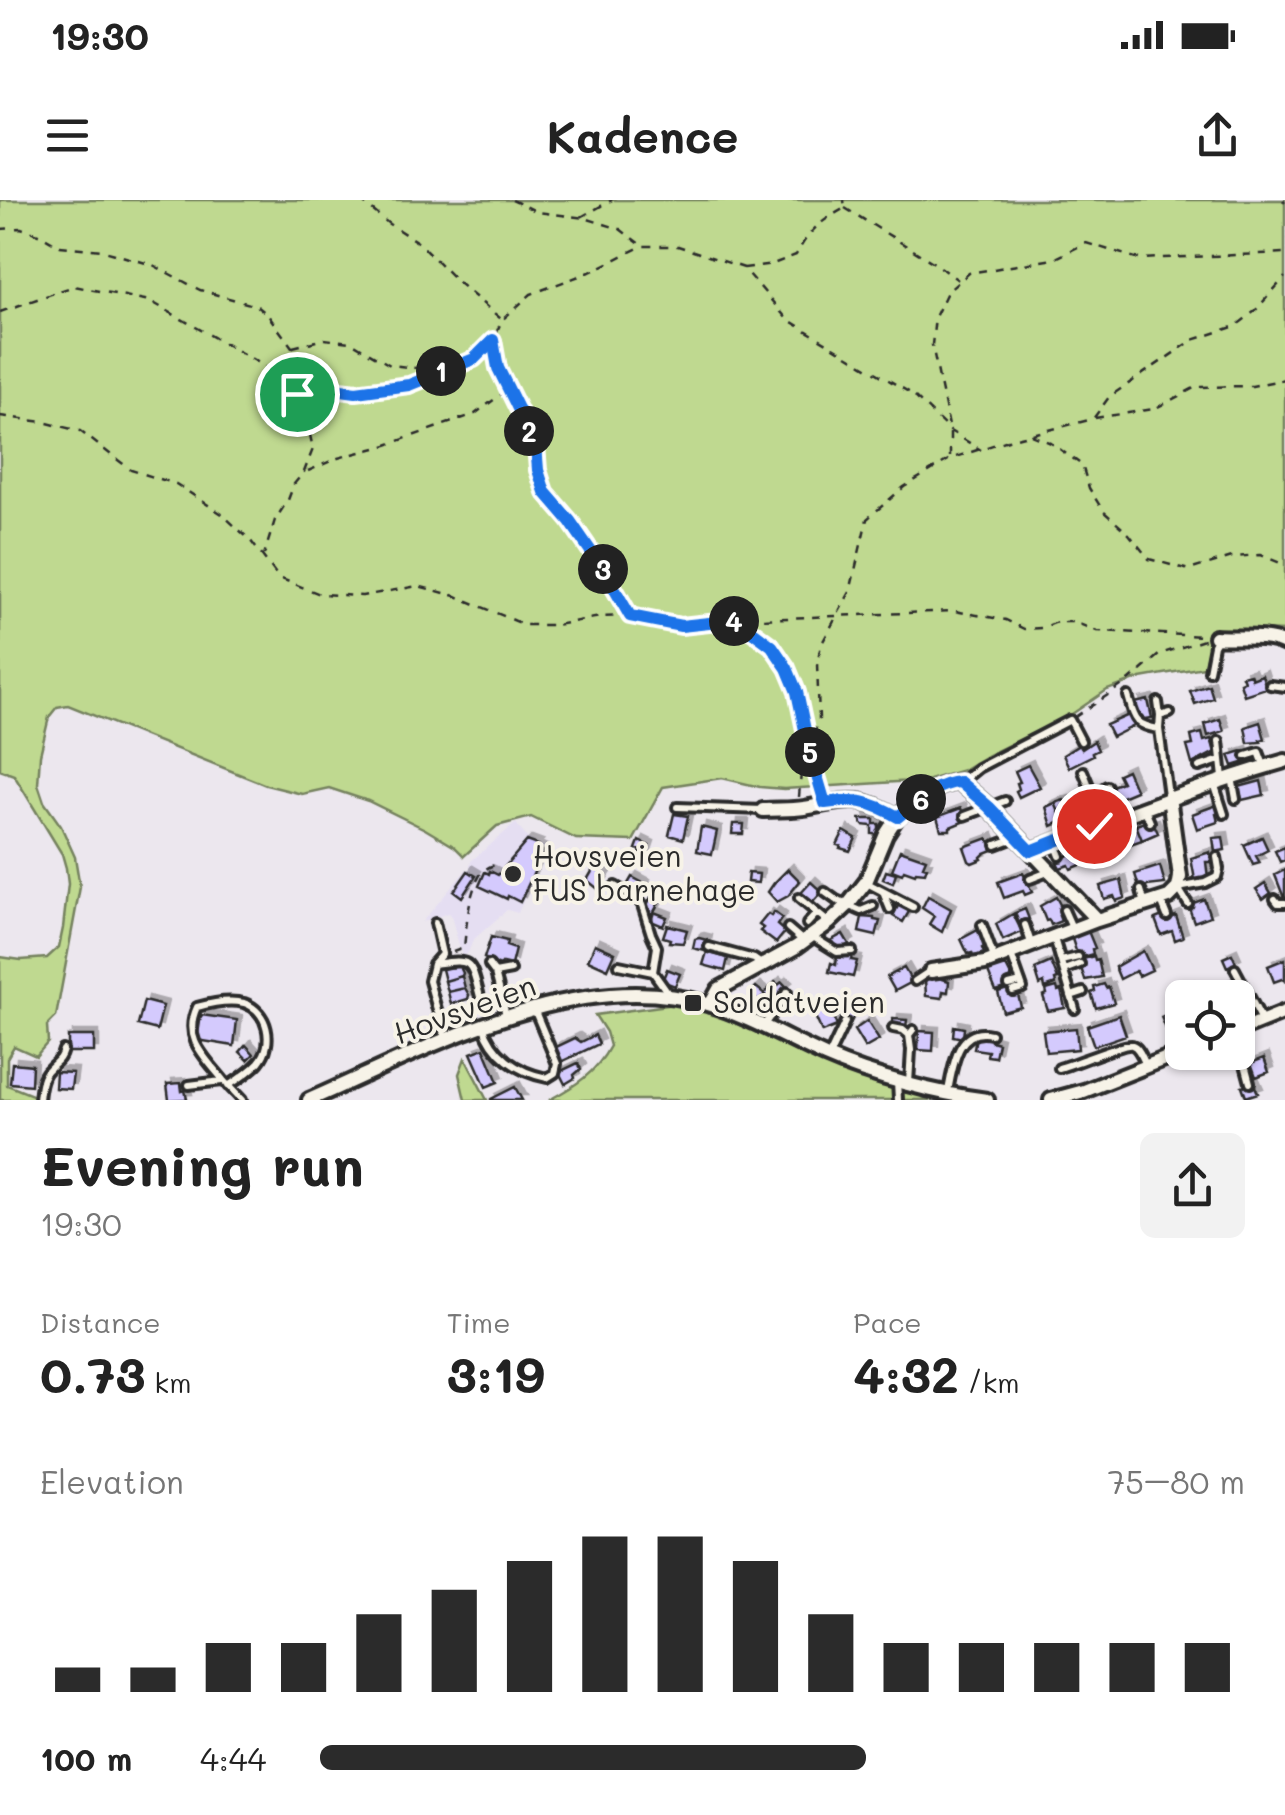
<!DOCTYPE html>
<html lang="en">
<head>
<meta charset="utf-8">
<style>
  :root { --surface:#fff; --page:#f2f2f2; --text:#222; --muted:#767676; --accent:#2b2b2b }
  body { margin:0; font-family:Mali,sans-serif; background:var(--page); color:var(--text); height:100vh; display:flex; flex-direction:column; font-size:38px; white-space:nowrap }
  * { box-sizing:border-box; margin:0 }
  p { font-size:32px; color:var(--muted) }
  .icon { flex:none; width:55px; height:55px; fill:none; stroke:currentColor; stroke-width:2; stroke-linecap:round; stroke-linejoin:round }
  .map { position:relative; height:900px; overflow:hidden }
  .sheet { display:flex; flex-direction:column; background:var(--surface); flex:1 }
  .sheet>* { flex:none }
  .buttons { position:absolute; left:1165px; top:780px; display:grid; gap:20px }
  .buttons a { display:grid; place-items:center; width:90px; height:90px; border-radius:15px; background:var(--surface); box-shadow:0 2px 8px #0004; font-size:50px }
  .pin { position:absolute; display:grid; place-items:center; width:85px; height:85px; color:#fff; margin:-42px; border:5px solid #fff; border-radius:50%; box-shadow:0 2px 10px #0007 }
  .km { position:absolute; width:50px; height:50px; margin:-25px; border-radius:50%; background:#222; color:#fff; font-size:28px; line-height:50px; text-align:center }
  .round { display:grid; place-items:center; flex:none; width:105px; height:105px; border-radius:15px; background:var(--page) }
  .head { display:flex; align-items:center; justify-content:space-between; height:170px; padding:0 40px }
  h1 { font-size:55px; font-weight:700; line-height:75px }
  .stats { display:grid; grid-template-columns:repeat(3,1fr); gap:15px; height:170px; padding:10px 40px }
  .stats div { display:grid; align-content:center }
  .stats b { font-size:50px; font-weight:700 }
  .stats small { font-size:28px; font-weight:400 }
  .stats p { font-size:28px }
  .chart { height:280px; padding:20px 40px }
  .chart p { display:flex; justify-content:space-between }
  .chart svg { width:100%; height:180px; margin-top:10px; stroke:var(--accent); stroke-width:6 }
  ul { padding:0 40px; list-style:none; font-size:32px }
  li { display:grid; grid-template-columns:160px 120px 1fr; align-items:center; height:75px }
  li i { height:25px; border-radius:12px; background:var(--accent) }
  .status { display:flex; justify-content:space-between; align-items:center; height:70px; padding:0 50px; background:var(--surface); direction:ltr }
  .status svg { height:28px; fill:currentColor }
  header { display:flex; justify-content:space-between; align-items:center; height:130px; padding:0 40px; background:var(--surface); font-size:45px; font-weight:700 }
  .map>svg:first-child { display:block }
  .built { fill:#e5def2 }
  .green { fill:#bfd990; stroke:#75825e; stroke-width:2.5 }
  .building { fill:#d4cafd; stroke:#2b2b2b; stroke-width:2.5; filter:url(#shadow) }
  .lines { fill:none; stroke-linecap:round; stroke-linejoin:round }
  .service-casing { stroke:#2b2b2b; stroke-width:14 }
  .minor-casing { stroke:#2b2b2b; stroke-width:20 }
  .path { stroke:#2b2b2b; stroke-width:2.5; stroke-dasharray:8 8; stroke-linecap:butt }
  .service { stroke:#f7f3e8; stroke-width:6 }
  .minor { stroke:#f7f3e8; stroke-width:12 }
  .route-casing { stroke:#fff; stroke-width:20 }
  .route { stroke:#1a73e8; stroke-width:12 }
  .poi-dot { fill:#2b2b2b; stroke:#f7f3e8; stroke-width:4 }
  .labels { text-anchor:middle; stroke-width:8; stroke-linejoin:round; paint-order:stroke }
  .poi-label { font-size:30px; fill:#2b2b2b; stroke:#f7f3e8; text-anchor:start }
  .street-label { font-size:30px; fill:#2b2b2b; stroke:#f7f3e8 }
</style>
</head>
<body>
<div class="status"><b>19:30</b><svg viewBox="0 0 49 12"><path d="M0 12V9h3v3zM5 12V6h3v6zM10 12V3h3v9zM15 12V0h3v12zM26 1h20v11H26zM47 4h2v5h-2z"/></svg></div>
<header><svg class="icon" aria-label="menu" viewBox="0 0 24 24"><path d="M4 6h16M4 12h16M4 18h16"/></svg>Kadence<svg class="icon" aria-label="share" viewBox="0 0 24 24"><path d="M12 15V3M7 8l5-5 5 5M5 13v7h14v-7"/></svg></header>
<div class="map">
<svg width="1285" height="900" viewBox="0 0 1285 900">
  <defs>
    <filter id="shadow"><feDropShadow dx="5" dy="-5" stdDeviation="0" flood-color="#0004"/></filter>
  </defs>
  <rect width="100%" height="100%" fill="#ece7ee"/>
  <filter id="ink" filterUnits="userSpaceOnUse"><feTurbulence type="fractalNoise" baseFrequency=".01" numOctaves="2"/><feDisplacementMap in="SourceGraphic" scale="20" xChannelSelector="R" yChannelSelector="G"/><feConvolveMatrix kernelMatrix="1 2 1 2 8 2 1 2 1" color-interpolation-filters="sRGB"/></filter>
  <g filter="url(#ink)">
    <!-- built -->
    <path class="built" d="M516 623 527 638 547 648 518 713 507 710 473 740 468 753 462 756 451 716 448 713 422 722 466 670 470 669 471 661Z"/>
    <!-- green -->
    <path class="green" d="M0 0H1285V431L1227 429 1212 431 1204 467 1141 478 1107 490 1072 514 988 555 963 570 929 580 784 589 760 587 722 578 663 587 633 641 576 639 531 617 497 626 464 656 455 647 425 629 368 601 329 588 302 594 266 585 68 505 57 507 49 517 40 555 38 584 44 602 61 626 75 657 80 687 56 817 47 826 48 842 36 856 14 846 7 858V885L35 896V900H0V757L21 760 47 758 59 747 63 728 68 684 66 668 62 654 14 575 0 570Z
      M675 804 711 812 838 869 933 900H549C575 886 596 873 610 846L606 832 595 815Z
      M465 858 487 900H465L459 874Z"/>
    <!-- building -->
    <path class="building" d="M1250 474 1252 479 1262 475 1266 488 1244 495 1240 483 1244 481 1242 476Z
      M1209 485 1213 498 1195 504 1190 491Z
      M1148 500 1152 518 1139 520 1135 503Z
      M1129 515 1134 526 1112 537 1106 525Z
      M1220 519 1224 531 1208 536 1205 524Z
      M1260 522 1265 539 1260 540 1261 542 1248 543 1245 527Z
      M1202 533 1204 541 1211 539 1215 552 1192 564 1187 546 1193 545 1191 536Z
      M1094 541 1098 550 1092 553 1093 555 1069 567 1063 555 1079 545 1082 549Z
      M1242 551 1246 562 1233 566 1229 555Z
      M1028 565 1040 587 1019 597 1016 591 1019 589 1017 583 1020 582 1015 571Z
      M1127 570 1136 591 1117 599 1112 586 1122 582 1118 574Z
      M1261 581 1264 595 1242 600 1239 587Z
      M1088 596 1094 610 1086 613 1081 599Z
      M1064 600 1074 617 1063 621 1055 603Z
      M1055 603 1063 621 1052 626 1046 607Z
      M1217 605 1219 613 1216 614 1218 622 1197 629 1192 614Z
      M961 608 965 621 950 627V630H941L937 617Z
      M674 614 688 616 683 639 669 635Z
      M860 619H874V624H879V635L872 634V626L863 625Z
      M1148 621 1150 625 1154 624 1158 633 1142 640 1136 625Z
      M733 624H744L743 634H732Z
      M1136 625 1142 640 1125 646 1121 636 1126 635 1124 630Z
      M701 627 717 631 712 654 697 651Z
      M844 631 856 638 850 651 840 648 841 646 837 645Z
      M1223 637 1225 650 1215 652 1213 638Z
      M1262 637 1268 650 1256 656 1260 663 1253 665 1244 645Z
      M988 638 993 650 985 653 981 657 982 659 972 663 969 661 964 647Z
      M527 641 538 645 536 647 544 651 520 702 508 696 507 699 479 686 485 672 489 674 490 671 498 675Z
      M639 641 649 646 645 658 639 656 641 650 636 649Z
      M1099 641 1103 654 1087 660 1081 648Z
      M1285 647V660L1280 662 1275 651Z
      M900 650 926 659 923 666 927 667 925 673 916 672 915 674 904 670 902 674 892 670Z
      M1082 650 1088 662 1071 669 1069 665 1060 668 1056 660Z
      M1210 652 1211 662H1206L1208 678 1195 680 1191 658Z
      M1160 666 1165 684 1139 687 1135 674Z
      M594 668 600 671 606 677 598 689 587 680Z
      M788 669 800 681 788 696 777 702 768 692 774 683Z
      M1285 670V698H1284L1275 675Z
      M468 671 476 676 462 697 454 691Z
      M886 671 896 674 893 683 883 679Z
      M748 673 759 674 758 683 747 682Z
      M1023 673 1032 692 1025 695 1023 691 1004 698 998 682Z
      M632 677 645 684 644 686 648 688 642 698 625 689Z
      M1121 680 1125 698 1116 701 1114 696 1104 699 1100 686Z
      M811 682 822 692 813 702 801 693Z
      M1265 683 1271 693 1263 699 1256 689Z
      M928 696 951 709 942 732 929 724 934 716 922 708Z
      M651 697 659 702 653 714 645 709Z
      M1056 697 1065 714 1059 716 1061 721 1051 725 1049 720 1046 721 1040 706Z
      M1204 699 1210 716 1194 722 1188 705Z
      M899 704 910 710 903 722 893 716Z
      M1025 709 1029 719 1019 723 1015 713Z
      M654 712 667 717 663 726 651 721Z
      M774 712 782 718 777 725 785 732 776 743 760 731 763 728 759 725 768 714 771 716Z
      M1013 714 1022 732 1003 740 996 724Z
      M1165 715 1168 719 1176 716 1183 737 1175 740 1172 731 1161 735 1155 719Z
      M862 717 874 718V720L880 721 876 736 859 732Z
      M667 725 687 730 683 743 669 742 670 739 663 737Z
      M978 730 986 746 982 748 984 753 973 757 972 753 968 754 961 739Z
      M1088 731 1095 748 1092 749 1093 754 1082 757 1081 752 1077 754 1072 739Z
      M843 734 849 744 839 750 832 740Z
      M491 737 507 741 506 746 515 749 511 765 502 763 500 766 484 758Z
      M699 738 707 740 705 751 693 748 695 739Z
      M595 744 615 753 608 769 588 760Z
      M1143 751 1152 770 1139 776 1136 771 1120 779 1115 767Z
      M707 752 728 758 725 771 703 765Z
      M844 754 852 756 851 760 857 761 853 777 829 772 831 763 836 765 837 757 843 758Z
      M1232 754 1236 763 1227 767 1223 758Z
      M1094 756 1095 760 1098 759 1102 777 1085 780 1080 765 1085 764 1083 759Z
      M1285 759V781L1282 779 1274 782 1268 766Z
      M1051 762 1058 779 1055 780 1056 784 1045 788 1044 783 1040 785 1035 769Z
      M459 765 463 773 462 776 445 781 442 769Z
      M1006 766 1011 776V781L1007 782 1009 787 996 791 988 772Z
      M904 768 912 782 895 791 887 777Z
      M667 769 680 774 675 786 662 781Z
      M462 776 465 788 448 792 445 781Z
      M933 776 949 781 948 792 943 791 942 798 926 796 925 779 933 778Z
      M1236 780 1244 791 1231 798H1223L1219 787Z
      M775 782 778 785 782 782 787 787 783 790 785 792 771 804 764 794Z
      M1104 784 1106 788 1109 787 1114 803 1096 808 1091 793 1095 791 1094 787Z
      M1189 785 1195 793 1185 798 1180 790Z
      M756 787 766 795 759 802 750 793Z
      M1057 787 1058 791 1061 790 1065 808 1048 811 1043 796 1047 794 1046 790Z
      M465 788 469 795 468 799 451 804 448 792Z
      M1011 788 1012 793 1017 791 1021 807 1003 812 998 792Z
      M144 801 163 806 157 830 138 825Z
      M828 806 837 826 822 832 813 812Z
      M847 807 856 812 851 822 841 817Z
      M1175 811 1182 824 1173 831 1172 829 1167 831 1161 817Z
      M201 815 237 820 234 846 197 840Z
      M1119 815 1126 835 1094 846 1087 826Z
      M893 819 907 820 906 827 892 826Z
      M867 821 879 840 865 848 854 830Z
      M954 826 964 828 963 838 953 836Z
      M1076 828 1078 849 1046 852 1043 831Z
      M919 831 934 832 933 851 918 850Z
      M595 835 599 844 561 862 554 848 575 838 581 842Z
      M976 835 991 838V841L998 843 995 857 987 856 988 851 974 849Z
      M68 836H94V852H68Z
      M246 845 254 854 248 860 240 852Z
      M484 848 498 882 486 887 471 853Z
      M1264 858 1269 872 1256 877 1251 863Z
      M12 863 32 865 31 885 10 883Z
      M578 863 581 869 574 875 575 878 565 884 559 872Z
      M56 872 73 873 71 889 55 888Z
      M1253 882 1258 893 1246 897 1242 886Z
      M181 883 182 891 185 890 187 899 169 900 167 884Z
      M515 887 522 900H491V899Z"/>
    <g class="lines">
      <!-- service casing -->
      <g class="service-casing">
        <path id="service" d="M1209 471 1214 445 1218 438
          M1270 485 1285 487
          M1128 496C1135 519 1134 525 1159 529L1168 596
          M1158 502 1160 516
          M1159 529 1160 516 1170 513
          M1219 541 1223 578
          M1246 556 1259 552 1264 565
          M1199 567 1220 560
          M1083 571 1104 622
          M1232 577 1236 599
          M961 582 978 568 1070 520 1081 541
          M1214 583 1224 614
          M1093 595 1107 586
          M677 607 763 610
          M1144 608 1150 622
          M965 616 1005 601
          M1055 643 1060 656
          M996 645 1017 637
          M1030 679 1048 672
          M867 683 913 707
          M615 686 638 699 642 705 651 734 657 747 653 772 670 796
          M1141 690 1145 704
          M825 692 836 700 861 711 873 706
          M883 692 890 709
          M799 698 828 722
          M1275 699 1278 703H1285
          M1161 701 1167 716
          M1188 704 1178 688 1205 683 1217 677 1219 669 1217 657
          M1064 710 1072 728
          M807 724 817 713
          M982 725 994 758
          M1025 725 1031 743
          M788 728 803 741
          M813 737 837 752 852 751
          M1054 738 1075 809
          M709 747 754 759 761 764
          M1011 754 1023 788 1013 791
          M1061 761 1078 757
          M434 763 442 754 435 723
          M489 765 495 773 506 815
          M619 765 653 772
          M1235 769 1262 820
          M1064 770 1080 764
          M495 773 511 770
          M915 781 930 771
          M1009 785 1021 782
          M1071 796 1083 792
          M775 810 787 792
          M483 825C492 855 517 872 547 878L555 873 557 864 534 809
          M763 826 775 810 765 802
          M893 828 903 830 909 835
          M445 838 429 781 433 764C472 759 470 758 480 797
          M1238 838 1250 883
          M829 856 845 822
          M1059 868C1072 865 1124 843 1132 845 1139 847 1143 859 1146 865
          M897 881 898 900
          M909 883 911 850 909 835 913 830
          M189 885 222 881
          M228 886C239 879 251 871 259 862 275 843 268 811 244 803 229 799 211 803 197 807 182 839 205 857 224 881L242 900
          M948 891C953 867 957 826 991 834
          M39 900C40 890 41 876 49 869 56 861 60 861 63 850"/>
      </g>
      <!-- minor casing -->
      <g class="minor-casing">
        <path id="minor" d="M1215 437C1238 439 1264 434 1285 444
          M897 617C916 602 936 583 960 582L989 607 1097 720 1169 697 1178 688 1180 677 1169 597
          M1031 651C1116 619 1198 586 1285 561
          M931 771 985 763 1097 720
          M710 805 719 789 796 747 829 723 848 705 866 682 886 634 897 617C857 593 847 601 804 608 791 610 777 609 763 610
          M1238 831 1285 812
          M309 900C426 849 576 765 707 804 748 816 787 839 825 856 870 876 938 894 987 900
          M1051 900 1084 891 1182 852"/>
      </g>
      <!-- path -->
      <path class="path" d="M360 0 389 24 419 43 460 84 501 119
        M512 0 538 12 585 18 620 29 641 45
        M1283 0 1285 3
        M845 8 939 66 958 80
        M581 17 612 0
        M0 29 21 28 41 35 60 46 101 50 153 65 200 90 257 106 267 114 292 147 297 194 307 221 313 249 304 272 294 284 288 300 275 320 264 355
        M744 68 773 64 796 55C810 29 820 22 845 8L844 0
        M0 112 74 86 150 101 296 184 356 192 409 185 442 171
        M293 147 324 139 351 142 390 165 442 171 474 159 492 141
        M0 216 43 222 80 231 131 270 176 284 222 314 250 340 279 378 320 394 362 396 418 386 456 396 525 425H556L600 417 629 416 681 426 737 420 954 411 1006 420 1024 429 1042 428 1057 422H1074L1097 431 1204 436
        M1095 218 1154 209 1196 187 1252 186 1285 179
        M1031 235 1051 243 1082 265 1089 288 1103 311 1129 334 1149 359 1189 370 1232 357 1261 355 1285 365
        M950 257V231L932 145 935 117 947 92 969 73 1054 59 1086 43 1139 59 1285 53
        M308 271 338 258 387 245 475 214 507 190
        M629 415 603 369 571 321 545 292 538 270 535 245 498 169 493 140 502 120 531 94 590 72 642 46H678L744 68 787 119 912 194 950 231 981 250
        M739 421 772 446 787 469 797 492 822 592
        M1075 517 1130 480 1160 454 1204 440
        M799 597 801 572 819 519 817 463 821 445 850 392 867 319 904 287 950 259 1008 240 1093 219 1109 197 1193 140 1236 126 1255 111 1285 77
        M453 752 464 748C466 728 469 694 479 677 483 669 490 666 498 664"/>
      <!-- service -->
      <use href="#service" class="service"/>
      <!-- minor -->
      <use href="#minor" class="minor"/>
    </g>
  </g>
  <g class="lines" filter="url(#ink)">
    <!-- route casing -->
    <g class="route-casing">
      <path id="route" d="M297 194 296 184 356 192 409 185 474 159 493 140 498 168 536 245 538 270 545 292 570 321 603 369 630 416 681 426 737 420 772 446 787 468 797 492 809 549 825 603C856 598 870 601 898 617 916 602 936 583 960 582L989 607 1031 651 1094 626"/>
    </g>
    <!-- route -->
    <use href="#route" class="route"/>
  </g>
  <!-- markers -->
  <g class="poi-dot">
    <circle cx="513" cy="674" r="10"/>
    <rect x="683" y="793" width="20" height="20" rx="5"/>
  </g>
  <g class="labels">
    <!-- poi labels -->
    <g class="poi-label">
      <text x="533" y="667">Hovsveien<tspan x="533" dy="34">FUS barnehage</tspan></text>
      <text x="713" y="813">Soldatveien</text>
    </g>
    <!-- street labels -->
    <g class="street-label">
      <text transform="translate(465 810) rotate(-20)" y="10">Hovsveien</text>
    </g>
  </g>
</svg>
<div class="buttons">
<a><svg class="icon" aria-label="locate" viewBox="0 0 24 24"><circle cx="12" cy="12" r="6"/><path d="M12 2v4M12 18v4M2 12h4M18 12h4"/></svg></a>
</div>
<div class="pin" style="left:297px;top:194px;background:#1e9e55"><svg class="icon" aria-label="arrive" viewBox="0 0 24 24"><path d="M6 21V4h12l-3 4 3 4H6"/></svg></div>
<div class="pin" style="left:1094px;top:626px;background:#d93025"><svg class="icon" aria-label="check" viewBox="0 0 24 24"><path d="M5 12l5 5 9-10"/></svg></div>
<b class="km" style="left:441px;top:171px">1</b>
<b class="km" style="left:529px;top:231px">2</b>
<b class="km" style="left:603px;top:369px">3</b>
<b class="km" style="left:734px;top:421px">4</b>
<b class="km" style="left:810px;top:552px">5</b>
<b class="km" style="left:921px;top:599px">6</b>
</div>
<section class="sheet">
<div class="head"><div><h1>Evening run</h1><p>19:30</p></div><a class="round"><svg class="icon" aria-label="share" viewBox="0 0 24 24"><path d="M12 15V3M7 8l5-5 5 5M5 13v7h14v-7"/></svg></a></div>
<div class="stats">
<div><p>Distance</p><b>0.73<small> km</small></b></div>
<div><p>Time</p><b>3:19</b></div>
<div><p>Pace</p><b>4:32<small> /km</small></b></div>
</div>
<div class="chart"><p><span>Elevation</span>75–80 m</p>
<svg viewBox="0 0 160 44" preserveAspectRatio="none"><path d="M5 44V38M15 44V38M25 44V32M35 44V32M45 44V25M55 44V19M65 44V12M75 44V6M85 44V6M95 44V12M105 44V25M115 44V32M125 44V32M135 44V32M145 44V32M155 44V32"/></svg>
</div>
<ul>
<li><b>100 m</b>4:44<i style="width:59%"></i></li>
</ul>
</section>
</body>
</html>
